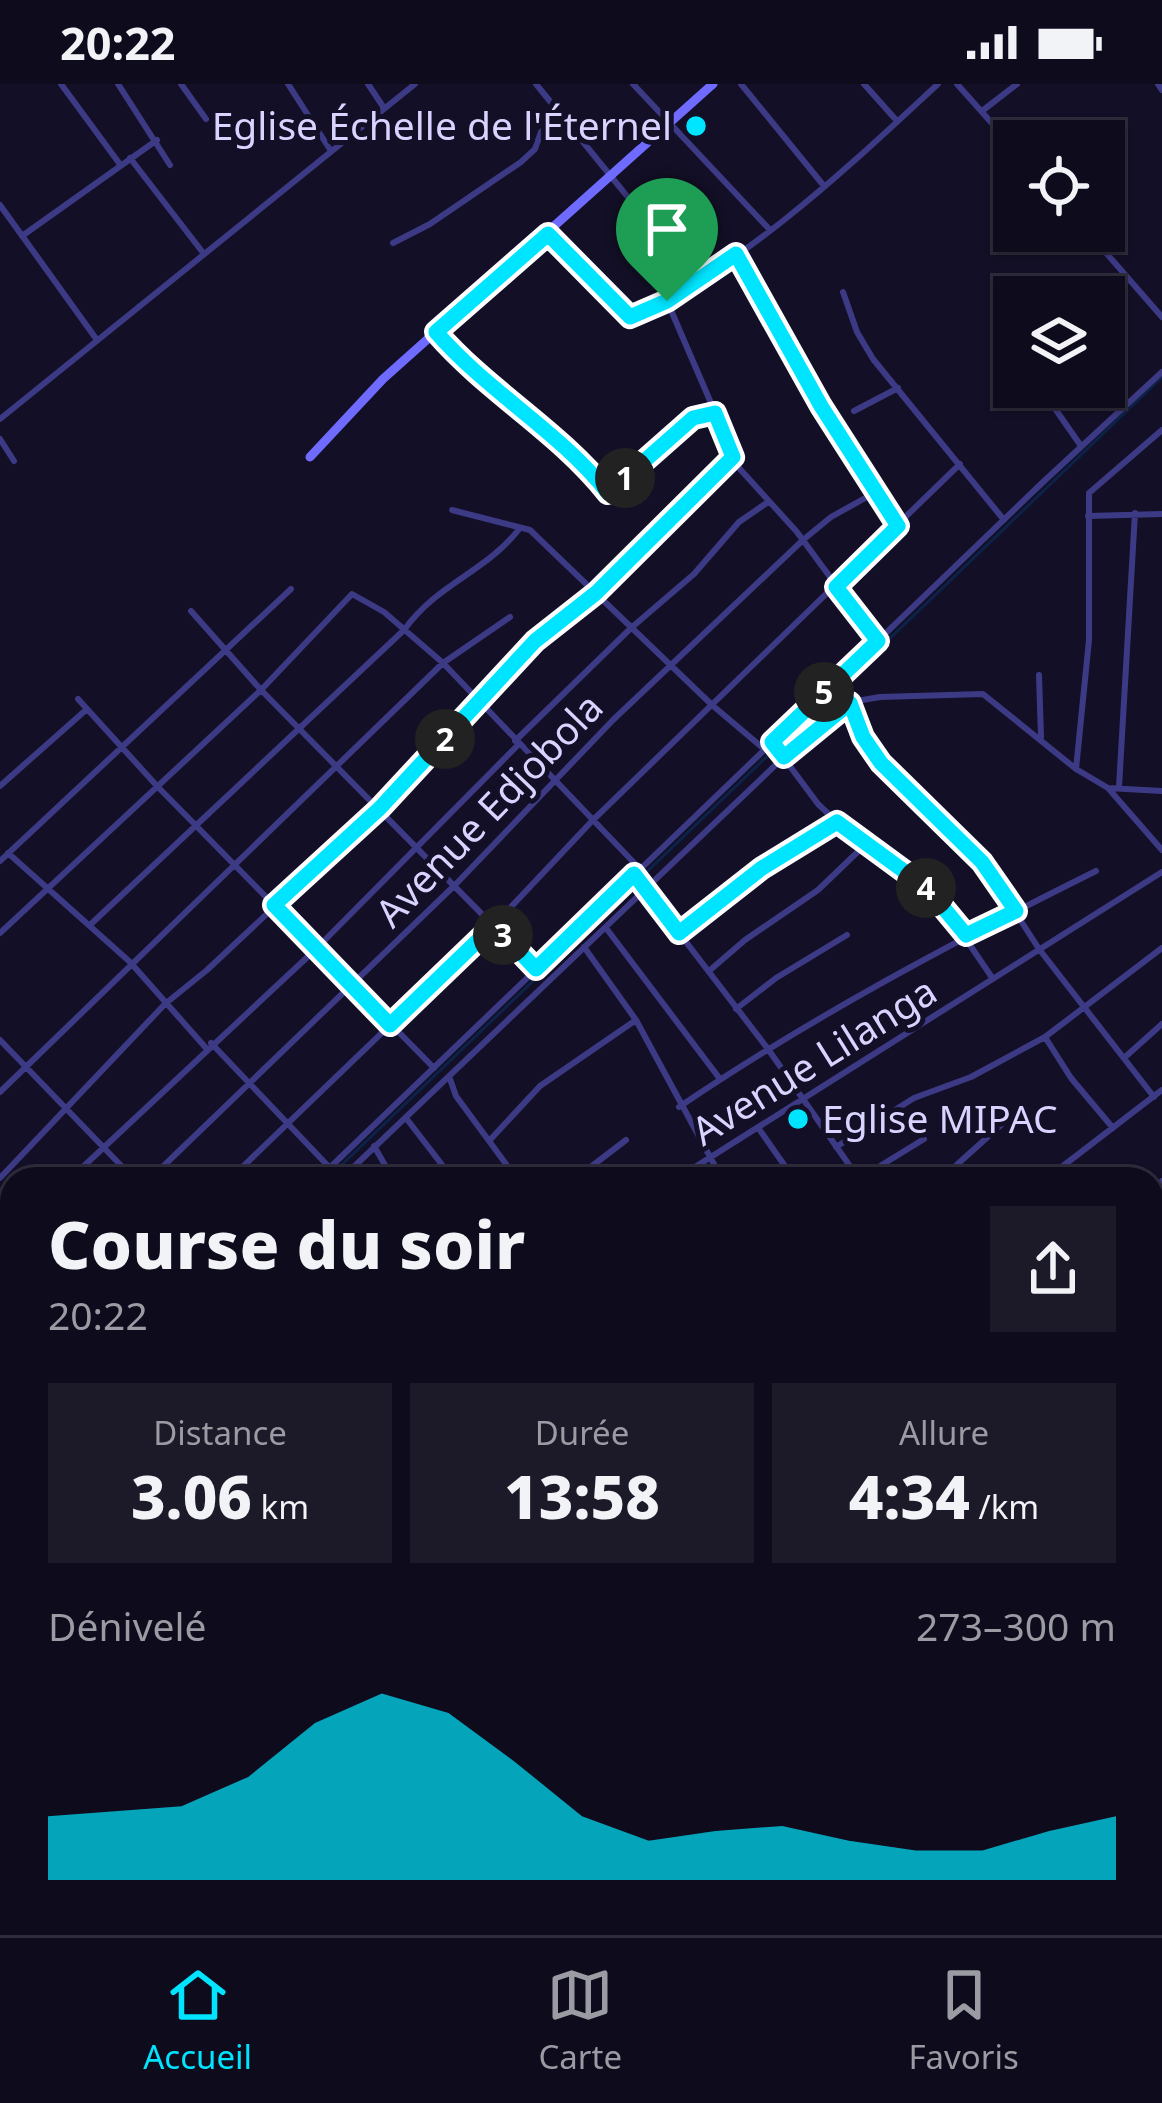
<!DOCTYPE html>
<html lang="fr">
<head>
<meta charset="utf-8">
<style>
  :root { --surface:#0e0b1c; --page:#1c1929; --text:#f1f3f6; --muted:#9b9ba3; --line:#2e2b3b; --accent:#00e5ff }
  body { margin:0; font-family:"Noto Sans",sans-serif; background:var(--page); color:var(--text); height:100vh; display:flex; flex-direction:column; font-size:45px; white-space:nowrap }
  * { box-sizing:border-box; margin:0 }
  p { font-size:39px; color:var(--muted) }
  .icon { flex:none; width:66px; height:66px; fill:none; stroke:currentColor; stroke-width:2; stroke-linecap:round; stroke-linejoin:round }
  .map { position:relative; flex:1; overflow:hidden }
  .sheet { position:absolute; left:0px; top:1083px; width:1164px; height:768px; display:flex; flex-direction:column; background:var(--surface); border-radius:36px 36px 0 0; box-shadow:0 3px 9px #0004,0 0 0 3px var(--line) }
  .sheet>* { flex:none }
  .fabs { position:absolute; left:993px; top:36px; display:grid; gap:24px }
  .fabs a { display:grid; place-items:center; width:132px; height:132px; border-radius:0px; background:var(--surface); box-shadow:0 3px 9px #0004,0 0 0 3px var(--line); font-size:60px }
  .pin { position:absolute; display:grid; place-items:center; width:102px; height:102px; color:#fff; margin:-123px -51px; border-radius:50% 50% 50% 0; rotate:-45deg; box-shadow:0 0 12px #0007 }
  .pin .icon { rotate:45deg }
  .km { position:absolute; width:60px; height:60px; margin:-30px; border-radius:50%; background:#222; color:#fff; font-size:33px; line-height:60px; text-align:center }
  .round { display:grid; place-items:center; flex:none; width:126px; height:126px; border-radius:0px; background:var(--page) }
  .overview { display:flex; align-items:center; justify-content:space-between; height:204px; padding:0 48px }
  h1 { font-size:66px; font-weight:800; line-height:90px }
  .figures { display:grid; grid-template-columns:repeat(3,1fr); gap:18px; height:204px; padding:12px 48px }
  .figures div { display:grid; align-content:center; border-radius:0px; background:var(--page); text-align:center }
  .figures b { font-size:60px; font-weight:800 }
  .figures small { font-size:33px; font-weight:400 }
  .figures p { font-size:33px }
  .chart { height:336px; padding:24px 48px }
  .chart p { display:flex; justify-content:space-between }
  .chart svg { width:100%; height:216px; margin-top:12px; fill:var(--accent); opacity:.7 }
  .status { display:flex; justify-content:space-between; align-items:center; height:84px; padding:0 60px; background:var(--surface); direction:ltr }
  .status svg { height:33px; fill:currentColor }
  .tab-bar { display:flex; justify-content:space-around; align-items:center; height:168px; border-top:3px solid var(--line); background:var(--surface); font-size:33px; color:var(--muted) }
  .tab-bar a { display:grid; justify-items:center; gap:6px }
  .tab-bar .selected { color:var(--accent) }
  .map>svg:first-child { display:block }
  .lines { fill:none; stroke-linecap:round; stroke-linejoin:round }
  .stream { stroke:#0c2248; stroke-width:3 }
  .street { stroke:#3d3a85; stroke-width:6 }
  .secondary { stroke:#6f6bff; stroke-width:9 }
  .route-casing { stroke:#fff; stroke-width:24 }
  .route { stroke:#00e5ff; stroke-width:15 }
  .poi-dot { fill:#00e5ff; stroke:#130f26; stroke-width:4.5 }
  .labels { text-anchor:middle; stroke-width:10; stroke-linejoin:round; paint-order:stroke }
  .poi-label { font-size:39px; fill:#d9d4ff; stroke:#130f26; text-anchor:end }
  .street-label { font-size:39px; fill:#d9d4ff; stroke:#130f26 }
</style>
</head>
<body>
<div class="status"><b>20:22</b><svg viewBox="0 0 49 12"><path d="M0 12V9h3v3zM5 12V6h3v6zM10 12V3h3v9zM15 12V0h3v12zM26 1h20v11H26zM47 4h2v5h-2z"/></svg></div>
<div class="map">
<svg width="1162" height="1851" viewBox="0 0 1162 1851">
  <rect width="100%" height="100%" fill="#130f26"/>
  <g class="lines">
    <!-- stream -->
    <path class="stream" d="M327 1095 1162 293
      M0 1426 12 1412"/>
    <!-- street -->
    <path class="street" d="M61 0 119 79
      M118 0 170 81
      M181 0 206 35
      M288 0 331 67
      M368 0 384 24
      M536 0 696 197
      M633 0 770 146
      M741 0 824 102
      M864 0 897 37
      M957 0 1014 64
      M1158 0 1162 6
      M982 27 1017 0
      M130 74 204 170
      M0 121 97 256
      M1087 147 1162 233
      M548 150 630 233C747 180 845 86 938 0
      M22 152 157 56
      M393 159 430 140 521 78 535 65 541 48 561 30
      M736 170 821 323 898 442
      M843 208 857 248 873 275 1004 436
      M667 217 739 384 797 448 877 557
      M436 248C488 308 560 347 608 409L693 334 715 329
      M1040 303 1081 362
      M854 327 898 304
      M0 335 415 0
      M0 355 14 377
      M452 426 530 446 712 621 764 665
      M1088 432 1162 430
      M191 527 261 606 536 885
      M1039 591 1041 653
      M78 615 157 702 434 984
      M851 620 869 662 983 778 1039 865 1154 1013
      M515 657 631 544 694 490 739 438 768 418
      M772 658 818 720 837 738 868 758 940 817 993 895
      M1076 685 1089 556V409L1162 346
      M0 702 87 625
      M1119 703 1135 429
      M1108 704 1162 707
      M8 769 130 878 206 964
      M0 777 291 505
      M634 790 768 965 859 1095
      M91 840 404 546C439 498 485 489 520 444
      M606 844 720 995
      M0 849 261 606 352 510 384 528 443 579 640 785
      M679 849 762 784 837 738
      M584 863 636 936 722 1095
      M709 887 745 856 818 806 868 758
      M736 925 776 894 847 851
      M1045 953 1071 994 1113 1044
      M0 956 134 1095
      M211 959 330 1084
      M1124 974 1162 940
      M450 995 456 1012 517 1095
      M0 1008 443 579 510 533
      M679 1023C812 933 953 858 1096 787
      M406 1034 453 1095
      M759 1045 794 1095
      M489 1057 540 1002 636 936
      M374 1062 393 1095
      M836 1063 914 1014 971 993 1045 953 1162 864
      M0 1094 165 920 207 886 380 724 534 557 595 510 733 373
      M70 1095 316 865 518 661
      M150 1095 455 801 613 636 803 456 831 433 876 408
      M230 1095 494 841 592 737 960 380
      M318 1095 1042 399 1162 288
      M341 1095 784 673 851 618 880 613 983 610 1076 685 1108 704 1162 766
      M575 1095 626 1056
      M676 1095 1162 788
      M859 1095 924 1055
      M941 1095 1011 1032
      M1046 1095 1162 1006
      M1152 1105 1162 1097
      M0 1158 12 1147
      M1152 1178 1162 1171
      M1152 1255 1162 1272
      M1154 1472 1157 1351
      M1152 1508 1162 1506
      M1152 1710 1162 1723
      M429 1851 430 1839"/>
    <!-- secondary -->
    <path class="secondary" d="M310 373 383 295 713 0"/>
  </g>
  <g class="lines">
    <!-- route casing -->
    <g class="route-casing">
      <path id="route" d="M548 150 630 233 667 217 736 170 821 322 898 442 836 503 878 557 772 658 784 673 850 619 863 653 881 679 982 778 1016 827 966 851 927 804 837 738 762 784 679 849 634 790 536 885 494 841 390 941 274 821 380 724 535 557 596 509 733 373 715 329 693 334 608 409C559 347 488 308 436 248Z"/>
    </g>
    <!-- route -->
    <use href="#route" class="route"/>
  </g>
  <!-- markers -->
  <g class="poi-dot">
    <circle cx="696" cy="42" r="12"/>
    <circle cx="798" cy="1035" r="12"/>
  </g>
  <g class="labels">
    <!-- poi labels -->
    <g class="poi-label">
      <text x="672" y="56">Eglise Échelle de l'Éternel</text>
      <text x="822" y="1049" text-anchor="start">Eglise MIPAC</text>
    </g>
    <!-- street labels -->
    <g class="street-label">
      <text transform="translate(489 726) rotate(-46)" y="14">Avenue Edjobola</text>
      <text transform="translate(814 977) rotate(-32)" y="14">Avenue Lilanga</text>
    </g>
  </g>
</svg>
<div class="fabs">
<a><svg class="icon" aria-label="locate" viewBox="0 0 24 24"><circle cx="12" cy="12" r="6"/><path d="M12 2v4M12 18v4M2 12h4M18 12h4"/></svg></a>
<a><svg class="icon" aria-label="layers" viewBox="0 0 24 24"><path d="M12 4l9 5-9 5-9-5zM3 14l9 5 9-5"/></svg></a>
</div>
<div class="pin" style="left:667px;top:217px;background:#1e9e55"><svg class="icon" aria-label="arrive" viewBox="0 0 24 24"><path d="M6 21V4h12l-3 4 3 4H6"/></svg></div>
<b class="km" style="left:625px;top:394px">1</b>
<b class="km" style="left:445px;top:655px">2</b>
<b class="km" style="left:503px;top:851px">3</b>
<b class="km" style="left:926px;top:804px">4</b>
<b class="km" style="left:824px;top:608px">5</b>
<section class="sheet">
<div class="overview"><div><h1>Course du soir</h1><p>20:22</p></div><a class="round"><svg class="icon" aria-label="share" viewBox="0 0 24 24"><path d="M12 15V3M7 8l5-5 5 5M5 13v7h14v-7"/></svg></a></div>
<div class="figures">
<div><p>Distance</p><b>3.06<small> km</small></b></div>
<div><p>Durée</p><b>13:58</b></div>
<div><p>Allure</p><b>4:34<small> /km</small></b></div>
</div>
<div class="chart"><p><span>Dénivelé</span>273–300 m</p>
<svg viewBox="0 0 160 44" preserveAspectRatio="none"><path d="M0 44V31L10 30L20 29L30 23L40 12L50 6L60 10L70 20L80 31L90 36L100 34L110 33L120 36L130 38L140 38L150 34L160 31V44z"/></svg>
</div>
</section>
</div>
<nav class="tab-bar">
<a class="selected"><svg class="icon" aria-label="home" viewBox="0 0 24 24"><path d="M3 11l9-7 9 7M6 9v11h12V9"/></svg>Accueil</a>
<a><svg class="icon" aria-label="map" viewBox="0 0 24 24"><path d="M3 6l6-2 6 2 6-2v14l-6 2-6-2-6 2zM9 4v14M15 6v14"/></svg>Carte</a>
<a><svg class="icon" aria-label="saved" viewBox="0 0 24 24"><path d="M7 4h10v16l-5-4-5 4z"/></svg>Favoris</a>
</nav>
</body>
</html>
